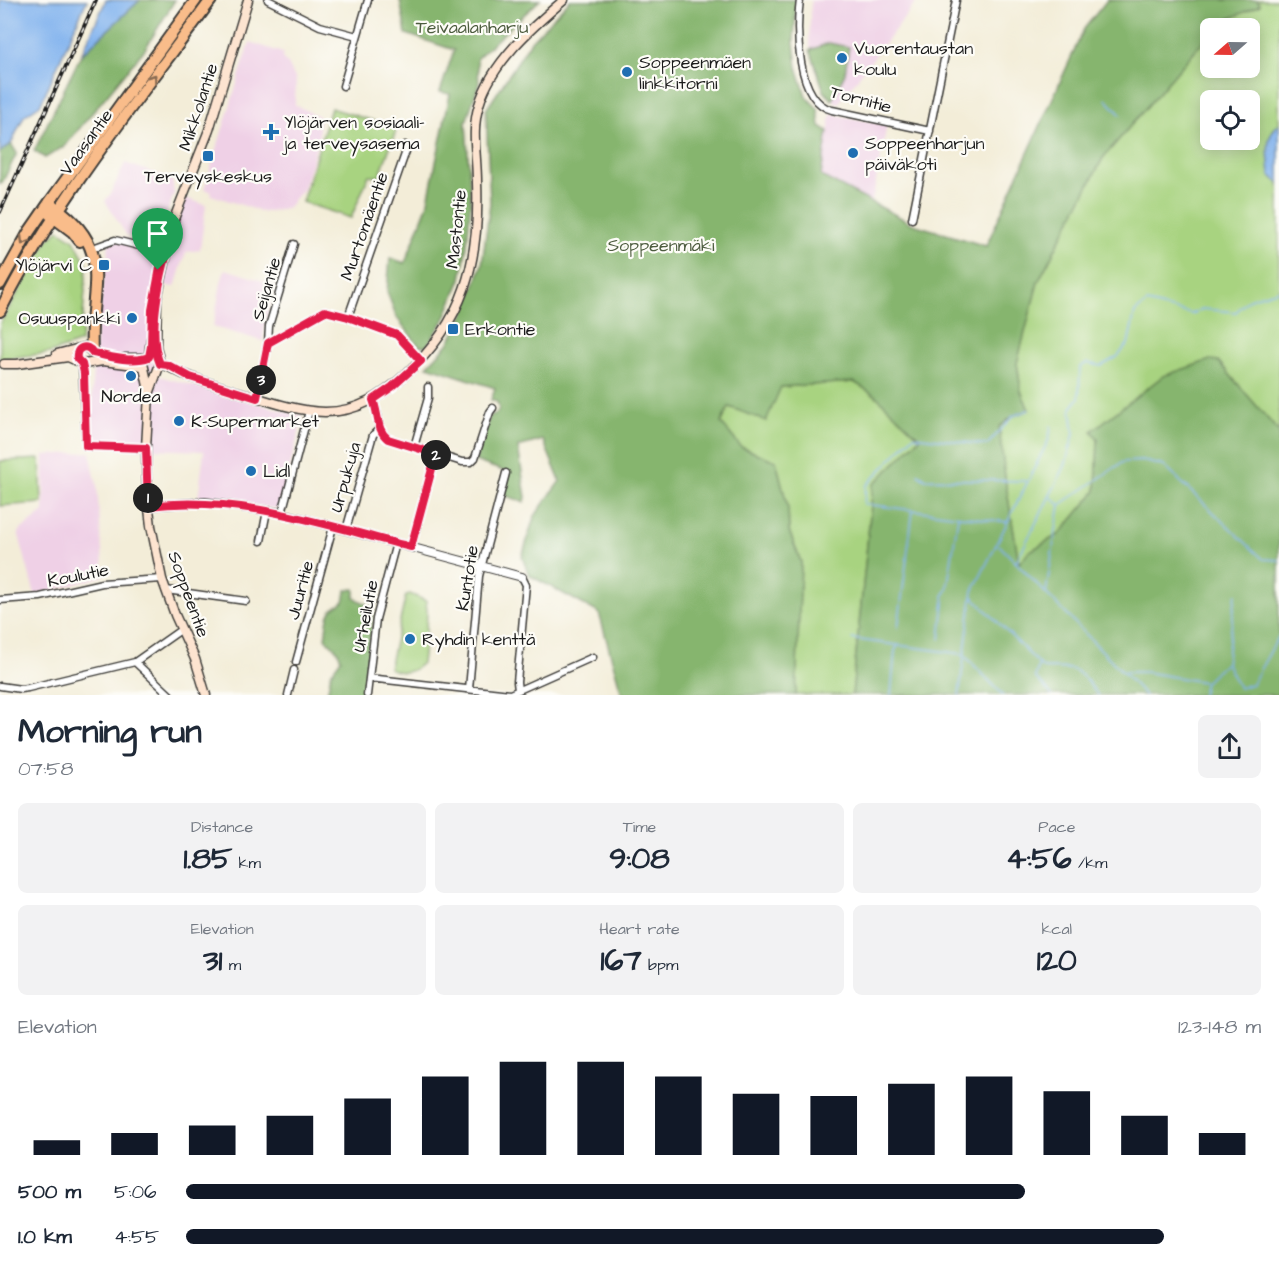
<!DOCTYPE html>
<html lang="en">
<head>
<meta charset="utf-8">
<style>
  :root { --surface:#fff; --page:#f2f2f3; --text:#1f2937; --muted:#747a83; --accent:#111827 }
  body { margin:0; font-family:"Architects Daughter",sans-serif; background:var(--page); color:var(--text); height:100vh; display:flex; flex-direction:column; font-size:22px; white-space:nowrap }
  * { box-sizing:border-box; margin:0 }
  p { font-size:20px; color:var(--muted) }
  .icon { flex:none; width:33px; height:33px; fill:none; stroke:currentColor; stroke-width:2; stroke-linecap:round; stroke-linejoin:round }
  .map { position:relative; height:695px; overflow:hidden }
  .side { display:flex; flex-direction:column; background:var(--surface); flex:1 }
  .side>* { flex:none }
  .needle { width:39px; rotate:250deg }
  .fabs { position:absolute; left:1200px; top:18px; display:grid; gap:12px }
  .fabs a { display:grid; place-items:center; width:60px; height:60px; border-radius:9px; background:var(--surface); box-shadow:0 3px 15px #0003; font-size:30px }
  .pin { position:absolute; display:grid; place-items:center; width:51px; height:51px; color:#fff; margin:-62px -26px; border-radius:50% 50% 50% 0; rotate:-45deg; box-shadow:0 0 6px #0007 }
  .pin .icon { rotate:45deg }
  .km { position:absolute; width:30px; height:30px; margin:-15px; border-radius:50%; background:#222; color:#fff; font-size:16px; line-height:30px; text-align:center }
  .round { display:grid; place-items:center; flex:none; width:63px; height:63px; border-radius:9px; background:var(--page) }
  .headline { display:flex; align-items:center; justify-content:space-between; height:102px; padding:0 18px }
  h1 { font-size:33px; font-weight:700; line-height:45px }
  .stats { display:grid; grid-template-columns:repeat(3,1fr); gap:9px; height:102px; padding:6px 18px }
  .stats div { display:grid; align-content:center; border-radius:9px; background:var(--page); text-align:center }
  .stats b { font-size:30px; font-weight:700 }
  .stats small { font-size:16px; font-weight:400 }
  .stats p { font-size:16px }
  .chart { height:168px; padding:12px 18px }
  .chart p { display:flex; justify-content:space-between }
  .chart svg { width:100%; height:108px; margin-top:6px; stroke:var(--accent); stroke-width:6 }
  ul { padding:0 18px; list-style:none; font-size:20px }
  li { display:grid; grid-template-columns:96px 72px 1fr; align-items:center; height:45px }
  li i { height:15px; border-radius:8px; background:var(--accent) }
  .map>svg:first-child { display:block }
  .built { fill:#efd0e6 }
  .green { fill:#a8d380; stroke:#62784e; stroke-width:1.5; fill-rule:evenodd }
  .forest { fill:#86b56e; stroke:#516845; stroke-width:1.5 }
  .water { fill:#82b3ee; stroke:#4f6885; stroke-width:1.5 }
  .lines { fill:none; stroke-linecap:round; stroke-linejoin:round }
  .stream { stroke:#82b3ee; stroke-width:1.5 }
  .minor-casing { stroke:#3c3b38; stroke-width:9 }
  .tertiary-casing { stroke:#3c3b38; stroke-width:10 }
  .secondary-casing { stroke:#3c3b38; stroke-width:11 }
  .trunk-casing { stroke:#3c3b38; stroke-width:14 }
  .minor { stroke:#fff; stroke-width:6 }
  .tertiary { stroke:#fff; stroke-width:8 }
  .secondary { stroke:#fde4d0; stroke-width:8 }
  .trunk { stroke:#f9bc8a; stroke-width:10 }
  .rail-casing { stroke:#1c1c1c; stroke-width:4 }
  .rail { stroke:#fdfcf7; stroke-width:1.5; stroke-dasharray:4.5; stroke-linecap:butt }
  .oneway { stroke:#8a6c53 }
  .route-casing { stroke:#fff; stroke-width:12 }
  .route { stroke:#e11d48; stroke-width:8 }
  .poi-dot { fill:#1f6fb2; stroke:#fdfcf7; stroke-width:2 }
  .labels { text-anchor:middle; stroke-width:4.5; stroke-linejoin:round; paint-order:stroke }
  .park-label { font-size:18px; fill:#4d5c3f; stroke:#fdfcf7 }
  .poi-label { font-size:18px; fill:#1c1c1c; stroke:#fdfcf7; text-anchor:start }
  .street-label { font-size:18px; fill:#1c1c1c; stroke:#fdfcf7 }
</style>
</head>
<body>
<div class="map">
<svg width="1279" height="695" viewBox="0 0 1279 695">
  <rect width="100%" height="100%" fill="#fdfcf7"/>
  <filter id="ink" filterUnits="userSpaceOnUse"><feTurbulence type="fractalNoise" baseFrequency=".0167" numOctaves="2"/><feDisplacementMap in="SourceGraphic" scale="12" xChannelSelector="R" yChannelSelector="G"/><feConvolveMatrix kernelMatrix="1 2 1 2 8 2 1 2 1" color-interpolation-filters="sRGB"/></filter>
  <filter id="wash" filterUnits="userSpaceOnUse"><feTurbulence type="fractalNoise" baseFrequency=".008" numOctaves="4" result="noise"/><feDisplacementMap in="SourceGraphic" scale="24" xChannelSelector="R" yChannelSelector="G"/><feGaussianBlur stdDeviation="1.35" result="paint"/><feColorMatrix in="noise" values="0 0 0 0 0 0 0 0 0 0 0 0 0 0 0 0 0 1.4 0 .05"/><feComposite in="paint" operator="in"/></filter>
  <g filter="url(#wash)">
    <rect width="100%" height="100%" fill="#f3edd8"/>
    <!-- built -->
    <path class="built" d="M811 0H918L838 104 824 91 814 65 809 41Z
      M250 42 283 53 282 58 288 64 296 80 295 105 319 116V138L303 190 295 198 289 207 280 210 263 212 211 195 212 192 204 189Z
      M831 114 887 125 872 202 821 176Z
      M125 163 172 179 174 194 155 242 127 236 105 201 111 193Z
      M180 196 206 205 200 250 186 252 175 287 162 285 157 341 159 376 303 416 279 509 198 499 204 451 93 447 92 383 96 336 110 237 124 238 161 247Z
      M225 269 276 285 265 323 263 341 213 327 221 283Z
      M90 452 97 486 104 576 35 595 18 532 44 512V455Z"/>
    <!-- green -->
    <path class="green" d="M1257 0H1279V124L1273 129 1270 175 1279 183V432L1218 361 1098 439 1096 491 1060 534 1030 551 1019 564 1006 485 999 427 1013 416 1029 410 1021 391 1017 363 1038 282 1103 158 1210 33V68H1250V28H1214L1218 24 1260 5ZM1210 100H1250V140H1210Z
      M331 108 397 128 379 177 369 175 351 218 302 202Z
      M59 230 74 240 87 264 81 342 50 353 0 359V324L48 240Z
      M854 382 875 395 920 438 873 485 852 695H796L801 562 789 531 788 508 776 461 741 447 721 424 729 407 780 387Z
      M40 459 42 503 0 506V461Z
      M410 594 426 601 427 612 426 629 422 663C411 674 402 674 389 668L406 595Z"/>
    <!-- forest -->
    <path class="forest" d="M140 0H175L145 49 65 146 45 158 34 151 81 55Z
      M400 0H540L477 58 479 83 466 122 471 202 467 245 461 279 444 320 427 346H419L397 318 387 292 390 258 405 263 427 206 450 94 440 92 454 50 406 34Z
      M570 0H796L794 42 797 67 806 96 818 109 820 126 828 131 821 176 913 224 986 246 1084 29 1107 0H1257L1260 5 1218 24 1214 28H1210V33L1103 158 1038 282 1017 363 1021 391 1029 410 1013 416 999 427 1006 485 1019 563 1030 551 1060 534 1096 491 1098 439 1092 431 1163 376 1210 360 1218 361 1279 432V695H852L873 485 920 438 875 395 854 382 781 387 766 421 729 407 721 423 741 447 776 461 788 508 789 531 801 562 796 695H622L599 613 529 575 522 557 534 517 560 481 543 440 518 447 526 497 525 502 503 495 509 473 475 461 490 416 497 413 499 408 497 402 491 400 495 388 427 366 448 344 466 310 482 264 490 203 486 110 531 41Z
      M829 43 849 47 845 73 832 100 824 91 810 50Z
      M11 144 17 153 2 183 0 184V152Z
      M355 589V598L374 608 363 695H327L331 673 341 659 337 650 325 638C327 630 326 614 333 609 344 600 344 607 346 590Z"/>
    <!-- water -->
    <path class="water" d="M0 0H87L40 105 24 116 11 144 0 152Z
      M106 0H140L81 55Z
      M1279 124V183L1270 175C1269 156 1263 137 1279 124Z"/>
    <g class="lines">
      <!-- stream -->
      <path class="stream" d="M1106 99 1121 115
        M918 474 926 479 1026 481
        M1060 505 1123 462 1143 461 1164 466 1263 559 1279 560
        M1008 522 864 504 866 486 913 436 987 445 1013 416 1029 410
        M999 545 1145 695
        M1016 562 1065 466 1074 434 1071 408 1079 398 1080 367 1087 363 1101 366 1117 357 1128 344 1135 312 1147 303 1192 314 1202 309 1236 312 1249 299 1279 290
        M1046 592 1060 505 1051 497
        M972 596 1043 668C1052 669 1065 667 1074 670 1083 673 1091 687 1098 695
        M898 628 913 510
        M852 639 963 654 1003 695
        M940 639 944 602 943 596 947 590 958 517
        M1226 663 1239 688 1252 684 1279 636
        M1039 664 1035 677 1052 695
        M1123 672H1145L1204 682
        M891 695 895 650 898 646
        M959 695 973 591 1049 439 1051 426
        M1202 695 1205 682 1226 663 1236 594"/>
    </g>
  </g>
  <g filter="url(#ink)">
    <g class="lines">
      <!-- minor casing -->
      <g class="minor-casing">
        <path id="minor" d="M268 0 320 26 357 36
          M800 0C796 29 796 101 832 110L930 131
          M343 86 368 0
          M912 219 956 0
          M90 249 115 240 167 253
          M348 317 405 154 407 149 405 145
          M268 343 269 326 294 244
          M82 364 86 446 146 448
          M257 398 268 343 325 311 348 317 397 335 421 361
          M379 429 388 439 462 462H471L475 458 490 412 493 408
          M414 447 428 398V387
          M282 513 309 411
          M346 530 373 435 379 429 378 416 373 400
          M261 541 267 511
          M411 547 436 454
          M166 590 246 601
          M0 600 40 597 102 583 162 579
          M135 662 170 695
          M296 662 333 527
          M369 678 510 694 593 657
          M0 686 21 689 28 688 135 662 182 629
          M469 689 479 576 506 473
          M518 690 517 682 526 585 522 577
          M288 695 294 670
          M367 695 376 619 396 543"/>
      </g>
      <!-- tertiary casing -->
      <g class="tertiary-casing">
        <path id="tertiary" d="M148 506 205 502 282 513 522 577"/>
      </g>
      <!-- secondary casing -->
      <g class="secondary-casing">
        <path id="secondary" d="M174 222 157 299 156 346 160 364 149 394 146 448 147 491 151 526 162 579 175 615 195 659 206 695
          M172 224 209 130 248 0
          M57 354 84 347 90 349 93 354
          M149 356 151 339
          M125 358H146
          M143 363 149 391
          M4 364H17L68 357 84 364 103 361 143 366
          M160 364C171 366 178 373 189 376 203 382 218 385 232 390 263 399 293 411 325 412 358 412 382 396 405 375 465 321 480 260 477 182 477 156 471 130 479 105 491 63 532 27 564 0"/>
      </g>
      <!-- trunk casing -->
      <g class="trunk-casing">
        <path id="trunk" d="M54 206C117 250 88 289 92 350
          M49 214 73 232 80 241
          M0 284 29 232 49 203 196 0
          M0 311C57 198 137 101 211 0"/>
      </g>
      <!-- minor -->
      <use href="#minor" class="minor"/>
      <!-- tertiary -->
      <use href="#tertiary" class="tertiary"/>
      <!-- secondary -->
      <use href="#secondary" class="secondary"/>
      <!-- trunk -->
      <use href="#trunk" class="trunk"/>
      <!-- rail casing -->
      <g class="rail-casing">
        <path id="rail" d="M0 212 96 0"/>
      </g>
      <!-- rail -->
      <use href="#rail" class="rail"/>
    </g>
    <!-- one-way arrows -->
    <defs><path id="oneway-chevron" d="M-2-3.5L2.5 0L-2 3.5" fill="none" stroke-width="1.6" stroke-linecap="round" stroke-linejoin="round" transform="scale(1.5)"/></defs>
    <g class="oneway">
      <use href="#oneway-chevron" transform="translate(153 78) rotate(-53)"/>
      <use href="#oneway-chevron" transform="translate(24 241) rotate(121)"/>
    </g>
  </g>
  <g class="lines" filter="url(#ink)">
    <!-- route casing -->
    <g class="route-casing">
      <path id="route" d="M163 252 167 253C159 283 147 334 160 364L168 365 190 377 257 398 268 343 325 311 348 317 397 335 421 361 392 387 373 400C379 414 376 430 388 439L436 454 411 547C325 525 238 494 148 506L146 448 86 446 84 373 82 364 77 359C75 347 87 343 93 353 110 357 133 363 149 357L151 346 152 310Z"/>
    </g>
    <!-- route -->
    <use href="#route" class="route"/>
  </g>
  <!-- markers -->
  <g class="poi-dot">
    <circle cx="842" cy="58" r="6"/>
    <circle cx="627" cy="72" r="6"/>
    <path d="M268 123h6v6h6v6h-6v6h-6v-6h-6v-6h6z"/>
    <circle cx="853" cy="153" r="6"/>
    <rect x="202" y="150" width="12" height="12" rx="3"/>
    <rect x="98" y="259" width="12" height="12" rx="3"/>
    <circle cx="132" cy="318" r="6"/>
    <rect x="447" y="323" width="12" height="12" rx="3"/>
    <circle cx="131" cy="376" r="6"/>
    <circle cx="179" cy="421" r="6"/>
    <circle cx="251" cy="471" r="6"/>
    <circle cx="410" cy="639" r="6"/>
  </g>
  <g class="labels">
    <!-- park labels -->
    <g class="park-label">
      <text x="472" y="33">Teivaalanharju</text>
      <text x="661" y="251">Soppeenmäki</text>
    </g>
    <!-- poi labels -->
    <g class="poi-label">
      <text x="854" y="54">Vuorentaustan<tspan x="854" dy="21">koulu</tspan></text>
      <text x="639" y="68">Soppeenmäen<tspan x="639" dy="21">linkkitorni</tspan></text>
      <text x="284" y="128">Ylöjärven sosiaali-<tspan x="284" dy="21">ja terveysasema</tspan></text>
      <text x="865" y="149">Soppeenharjun<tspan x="865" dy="21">päiväkoti</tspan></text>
      <text x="208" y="182" text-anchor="middle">Terveyskeskus</text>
      <text x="92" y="271" text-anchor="end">Ylöjärvi C</text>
      <text x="120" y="324" text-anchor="end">Osuuspankki</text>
      <text x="465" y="335">Erkontie</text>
      <text x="131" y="402" text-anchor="middle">Nordea</text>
      <text x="191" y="427">K-Supermarket</text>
      <text x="263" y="477">Lidl</text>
      <text x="422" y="645">Ryhdin kenttä</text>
    </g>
    <!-- street labels -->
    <g class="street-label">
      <text transform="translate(861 99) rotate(15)" y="6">Tornitie</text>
      <text transform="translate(198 107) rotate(-72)" y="6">Mikkolantie</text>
      <text transform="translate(86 142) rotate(-54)" y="6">Vaasantie</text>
      <text transform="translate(364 226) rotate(-71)" y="6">Murtomäentie</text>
      <text transform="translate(456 229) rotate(-84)" y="6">Mastontie</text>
      <text transform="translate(266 289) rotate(-74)" y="6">Seijantie</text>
      <text transform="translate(345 477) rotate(-74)" y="6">Urpukuja</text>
      <text transform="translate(78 575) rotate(-11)" y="6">Koulutie</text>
      <text transform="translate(467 578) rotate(-81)" y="6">Kuntotie</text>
      <text transform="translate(300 590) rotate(-75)" y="6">Juuritie</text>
      <text transform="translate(189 594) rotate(70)" y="6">Soppeentie</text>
      <text transform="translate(365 616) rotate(-79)" y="6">Urheilutie</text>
    </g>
  </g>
</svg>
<div class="fabs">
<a><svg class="needle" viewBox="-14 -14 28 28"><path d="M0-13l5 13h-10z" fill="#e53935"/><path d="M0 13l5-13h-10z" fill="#747a83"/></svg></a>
<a><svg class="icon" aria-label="locate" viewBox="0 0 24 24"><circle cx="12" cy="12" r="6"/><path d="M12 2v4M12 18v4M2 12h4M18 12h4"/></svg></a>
</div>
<div class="pin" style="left:158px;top:270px;background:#1e9e55"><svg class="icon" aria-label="arrive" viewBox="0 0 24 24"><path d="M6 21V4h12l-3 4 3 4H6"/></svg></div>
<b class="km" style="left:148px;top:498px">1</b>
<b class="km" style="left:436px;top:455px">2</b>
<b class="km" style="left:261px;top:380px">3</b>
</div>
<section class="side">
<div class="headline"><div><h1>Morning run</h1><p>07:58</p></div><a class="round"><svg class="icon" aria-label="share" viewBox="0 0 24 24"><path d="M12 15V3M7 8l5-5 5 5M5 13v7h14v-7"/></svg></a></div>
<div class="stats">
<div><p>Distance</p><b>1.85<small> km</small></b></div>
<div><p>Time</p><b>9:08</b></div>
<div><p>Pace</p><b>4:56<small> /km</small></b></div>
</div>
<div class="stats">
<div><p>Elevation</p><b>31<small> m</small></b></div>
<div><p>Heart rate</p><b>167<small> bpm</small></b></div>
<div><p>kcal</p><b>120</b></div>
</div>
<div class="chart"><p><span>Elevation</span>123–148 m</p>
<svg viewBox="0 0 160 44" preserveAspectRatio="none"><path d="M5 44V38M15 44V35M25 44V32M35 44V28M45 44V21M55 44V12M65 44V6M75 44V6M85 44V12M95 44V19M105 44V20M115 44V15M125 44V12M135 44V18M145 44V28M155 44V35"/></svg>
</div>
<ul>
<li><b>500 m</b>5:06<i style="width:78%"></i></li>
<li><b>1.0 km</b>4:55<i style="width:91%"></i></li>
</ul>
</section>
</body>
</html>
